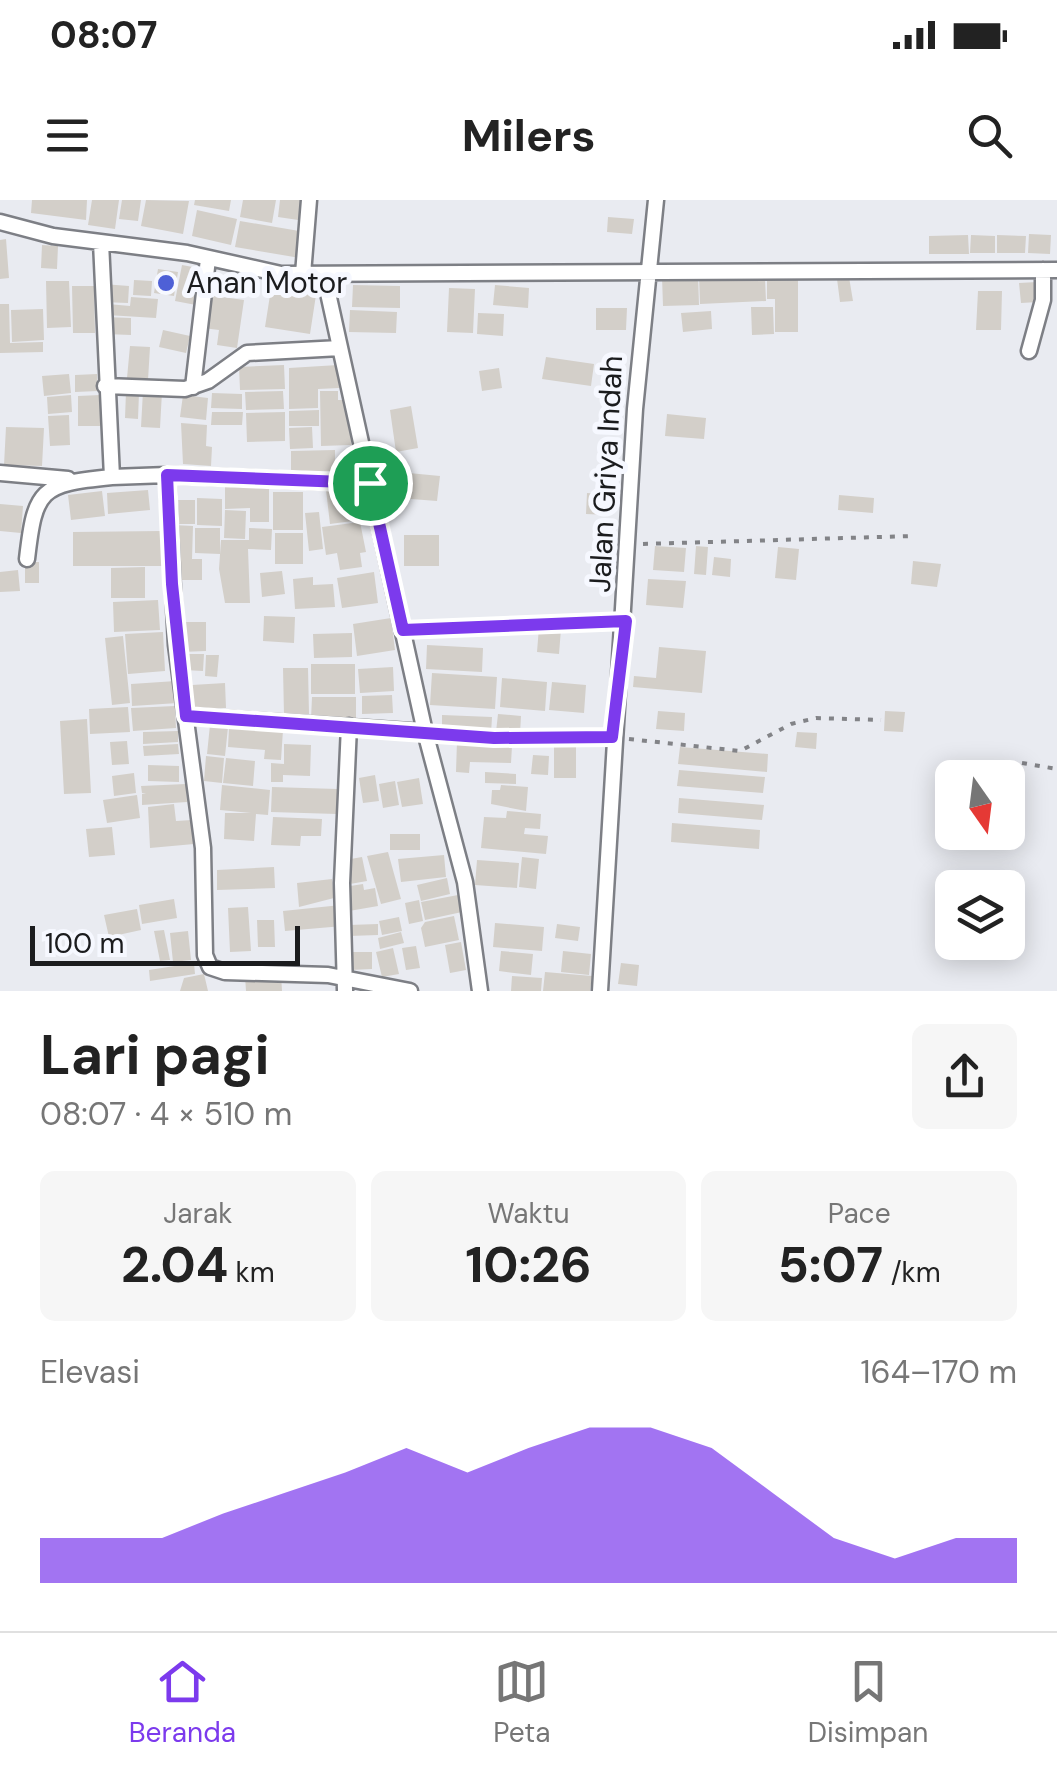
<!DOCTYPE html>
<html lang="id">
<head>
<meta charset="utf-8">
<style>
  :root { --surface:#fff; --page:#f6f6f6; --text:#222; --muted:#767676; --line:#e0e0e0; --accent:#7c3aed }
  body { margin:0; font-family:"DM Sans",sans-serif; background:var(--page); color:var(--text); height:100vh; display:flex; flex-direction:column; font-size:38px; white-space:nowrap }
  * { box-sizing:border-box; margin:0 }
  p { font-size:32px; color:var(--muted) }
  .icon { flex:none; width:55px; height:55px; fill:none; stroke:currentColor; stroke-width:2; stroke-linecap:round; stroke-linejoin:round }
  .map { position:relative; height:791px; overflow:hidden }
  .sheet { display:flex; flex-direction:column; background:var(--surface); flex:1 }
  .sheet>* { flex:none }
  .needle { width:65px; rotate:166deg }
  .buttons { position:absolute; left:935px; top:560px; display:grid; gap:20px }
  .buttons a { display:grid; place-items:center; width:90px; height:90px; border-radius:15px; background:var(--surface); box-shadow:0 5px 25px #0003; font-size:50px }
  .scale { position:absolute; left:30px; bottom:25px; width:270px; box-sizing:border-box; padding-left:10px; border:5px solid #1b1c1e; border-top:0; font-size:28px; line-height:35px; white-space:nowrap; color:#1b1c1e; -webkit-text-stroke:8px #f6f8ff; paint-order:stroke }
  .pin { position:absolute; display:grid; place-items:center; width:85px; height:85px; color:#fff; margin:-42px; border:5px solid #fff; border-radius:50%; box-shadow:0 2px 10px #0007 }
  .round { display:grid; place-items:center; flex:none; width:105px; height:105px; border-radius:15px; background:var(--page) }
  .head { display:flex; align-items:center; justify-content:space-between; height:170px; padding:0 40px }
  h1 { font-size:55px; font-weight:700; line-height:75px }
  .figures { display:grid; grid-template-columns:repeat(3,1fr); gap:15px; height:170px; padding:10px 40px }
  .figures div { display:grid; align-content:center; border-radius:15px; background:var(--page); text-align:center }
  .figures b { font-size:50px; font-weight:700 }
  .figures small { font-size:28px; font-weight:400 }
  .figures p { font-size:28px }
  .chart { height:280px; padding:20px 40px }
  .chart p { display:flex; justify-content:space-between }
  .chart svg { width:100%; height:180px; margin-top:10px; fill:var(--accent); opacity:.7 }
  .status { display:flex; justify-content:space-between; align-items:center; height:70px; padding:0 50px; background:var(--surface); direction:ltr }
  .status svg { height:28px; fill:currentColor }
  header { display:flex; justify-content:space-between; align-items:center; height:130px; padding:0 40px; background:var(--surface); font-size:45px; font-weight:700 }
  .menu { display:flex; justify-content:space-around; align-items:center; height:140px; border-top:2px solid var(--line); background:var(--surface); font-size:28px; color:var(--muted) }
  .menu a { display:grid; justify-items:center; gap:5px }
  .menu .active { color:var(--accent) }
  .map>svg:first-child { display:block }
  .building { fill:#d3cfc9 }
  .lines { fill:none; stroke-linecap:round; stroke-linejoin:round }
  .service-casing { stroke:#7d7f85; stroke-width:12 }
  .minor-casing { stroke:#7d7f85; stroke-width:19 }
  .path { stroke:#828387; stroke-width:4; stroke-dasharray:5 8; stroke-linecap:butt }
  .service { stroke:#fff; stroke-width:8 }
  .minor { stroke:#fff; stroke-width:14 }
  .route-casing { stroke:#fff; stroke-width:20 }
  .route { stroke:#7c3aed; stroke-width:12 }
  .poi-dot { fill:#4e60d6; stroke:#f6f8ff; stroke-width:4 }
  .labels { text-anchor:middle; stroke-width:10; stroke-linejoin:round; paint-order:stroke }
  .poi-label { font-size:30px; fill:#1b1c1e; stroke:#f6f8ff; text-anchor:start }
  .street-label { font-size:30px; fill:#1b1c1e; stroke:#f6f8ff }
</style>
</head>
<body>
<div class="status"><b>08:07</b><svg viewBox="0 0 49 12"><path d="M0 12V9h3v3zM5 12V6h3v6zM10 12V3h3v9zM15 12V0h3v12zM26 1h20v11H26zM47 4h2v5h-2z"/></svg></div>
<header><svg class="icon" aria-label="menu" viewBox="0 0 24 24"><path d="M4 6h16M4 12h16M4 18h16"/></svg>Milers<svg class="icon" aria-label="search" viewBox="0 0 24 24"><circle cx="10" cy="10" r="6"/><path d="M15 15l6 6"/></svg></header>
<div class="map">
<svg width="1057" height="791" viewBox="0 0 1057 791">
  <rect width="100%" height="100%" fill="#e9ebf1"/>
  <!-- building -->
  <path class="building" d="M32 0H87L86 20 31 13Z
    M92 0H119L115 29 88 25Z
    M122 0H141L138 21 119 19Z
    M146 0 189 1 183 34 141 26Z
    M195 0H231L229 11 194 5Z
    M243 0H276L272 23 240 17Z
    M280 0H308L305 21 278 17Z
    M197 10 237 19 231 45 192 36Z
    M608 17 634 19 632 34 607 32Z
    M240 21 305 32 300 58 235 47Z
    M1029 34 1051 35 1050 54 1028 53Z
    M968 35 969 54H929V36Z
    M971 35 995 36V53H970Z
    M997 35 1026 36 1025 53H997Z
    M6 39 9 78 0 79V40Z
    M42 45 58 46 57 69 41 68Z
    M182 65 203 69 196 105 175 101Z
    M158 69 178 72 174 96 154 93Z
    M698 75 699 105 663 106 662 77Z
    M699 76 765 79 766 101 700 104Z
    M767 77H798V132H775V99H767Z
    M849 77 853 101 840 102 837 79Z
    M134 80 152 81 151 96 133 95Z
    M46 81H69L71 127 47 128Z
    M1037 82 1038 102 1021 103 1019 83Z
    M103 84 129 86 128 103 102 102Z
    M353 85 400 86V108L352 107Z
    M495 85 529 88 528 108 493 105Z
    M72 86H94L95 133H73Z
    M449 88 475 89 473 133 447 132Z
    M271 89 316 95 310 134 265 127Z
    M978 91H1002L1001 130H976Z
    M208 95 244 100 237 148 217 145 219 130 203 128Z
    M131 97 158 99 156 118 107 115 108 104 130 106Z
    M0 104H9L10 143 43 142V152L0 153Z
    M751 107H773L774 134 752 135Z
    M596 108H627L626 130H596Z
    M43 109 44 140 12 142 11 110Z
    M350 110 397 112 396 133 349 132Z
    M711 111 712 129 683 132 681 113Z
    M478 113 504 114 503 136 477 134Z
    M105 117 131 118V135L105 134Z
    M163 130 190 136 186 153 159 147Z
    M130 146 150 147 148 180 127 178Z
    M546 157 594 164 591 186 542 179Z
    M284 165 285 189 240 190 239 167Z
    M338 165 339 188 318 189V208L289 209V168Z
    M499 168 502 188 482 191 479 171Z
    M69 174 71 193 44 196 42 176Z
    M97 174 98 191 75 192V175Z
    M143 191 162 192 160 228 141 227Z
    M283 191 284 209 246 210 245 192Z
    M320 191H338V200H350L351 245 321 246Z
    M126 192 139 193 138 219 125 218Z
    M212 193 242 194V209L211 208Z
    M71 195 72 212 48 214 47 197Z
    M100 195V226H78V196Z
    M183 195 208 198 206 220 180 217Z
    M411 206 418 248 396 252 390 210Z
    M319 210V226H289V211Z
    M212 212H243L242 225H211Z
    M285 212V241L247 242 246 213Z
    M667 214 706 218 704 239 665 236Z
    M69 215 70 245 50 246 48 216Z
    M181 223 207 225 206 246 212 247 211 266 183 264Z
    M6 227 44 228 42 266 4 265Z
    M312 227 313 248 290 249 289 228Z
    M335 250V271L291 272V251Z
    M388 271 440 276 437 301 385 297Z
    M248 284V288L269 287V322H250V308L225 309V285Z
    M355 286 360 320 330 324 326 290Z
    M148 290 150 310 108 314 107 293Z
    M102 291 105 316 71 320 68 295Z
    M273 292H303V330H273Z
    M587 293 611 295 609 315 586 314Z
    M839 295 874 298 873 313 838 310Z
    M197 298 222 299V326L197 325Z
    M175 300H195V324H175Z
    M0 304 23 306 21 333 0 331Z
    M225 310 246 311 245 339 224 338Z
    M319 312 323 349 309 351 305 313Z
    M360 322 366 352 360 353 362 367 340 370 337 353 326 355 322 327Z
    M173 325 193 326 192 359H202V380H179V357H173Z
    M195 328H220V354L195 353Z
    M249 328 272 329 271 350 248 349 250 403H225L219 369 221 340H249Z
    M161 331 162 366H73V332Z
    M275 333H303V364H275Z
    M404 335H439V366H404Z
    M655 346 686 348 684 372 653 370Z
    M696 346 708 347 706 375 694 374Z
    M778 347 799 349 796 380 775 378Z
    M714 357 731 359 730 377 712 375Z
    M913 361 941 364 937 387 911 384Z
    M25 362H39V383H25Z
    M145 367V398H111V368Z
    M18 370 20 391 0 392V372Z
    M282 371 285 394 262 397 260 373Z
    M374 372 378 403 342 408 337 378Z
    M313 377V385L333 384 335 407 295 409 293 379Z
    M648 379 686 381 683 408 646 405Z
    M158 400 160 430 114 432 113 402Z
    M264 416 295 417 294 443 263 441Z
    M391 418 395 450 357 456 353 424Z
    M181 422H206V451L181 452Z
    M539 427 561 429 559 454 537 452Z
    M163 432 165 471 128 474 125 434Z
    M352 433V457L314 458 313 434Z
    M123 436 130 503 112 505 105 438Z
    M427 445 483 448 482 472 426 469Z
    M659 447 706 451 702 493 633 487 634 476 656 478Z
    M185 454H204L203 471 184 470Z
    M206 455H219L217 477 205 476Z
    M311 464H355V494H311Z
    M393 467 394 491 360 493 358 469Z
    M283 468H308L309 514 284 515Z
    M432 473 497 477 495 509 430 505Z
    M502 478 547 482 545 511 500 507Z
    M176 481 178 503 132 506 131 484Z
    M552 482 586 485 584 513 549 510Z
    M225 483 226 508 193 510 192 485Z
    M392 495 393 513 362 514V496Z
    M312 497H356V519H311Z
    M175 506 176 528 133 531 131 508Z
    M128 507 130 532 90 534 89 509Z
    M658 511 685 513 684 531 656 529Z
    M885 511 905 512 903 532 884 531Z
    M498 514 521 516 520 534 496 532Z
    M442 515 492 517 491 534 442 532Z
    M87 519 91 593 64 594 60 521Z
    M210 525 228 527 225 556 207 554Z
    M229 528 283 530 281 560 264 559 265 550 228 547Z
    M178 531V542L143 544V532Z
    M797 532 817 533 816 549 795 547Z
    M127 541 129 564 112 565 110 542Z
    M457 541 512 546 511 563 470 562 469 573 456 572Z
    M178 544 179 554 144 556 143 546Z
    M284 544 311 545 310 576 283 575V582H271V563L284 564Z
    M554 546H576V578H554Z
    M680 547 768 554 767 572 678 564Z
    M533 555 549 556 548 575 531 574Z
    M206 556 224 558 222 583 204 581Z
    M226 558 255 561 253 586 223 583Z
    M148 565 179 566V582L148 581Z
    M679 570 765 577 763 593 677 586Z
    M485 572 516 574V584L485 583Z
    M134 573 136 593 114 596 112 576Z
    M375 575 379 601 363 603 359 578Z
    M419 578 423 604 402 607 397 582Z
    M395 581 399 605 383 608 379 584Z
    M186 584 187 602 142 605V594L146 593H142L141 586Z
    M222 585 270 590 268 615 256 614 254 641 224 639 225 613H251L220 610Z
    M501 585 528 587 526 611 491 604 492 590H500Z
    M272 587 337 589V614L271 612Z
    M137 595 140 618 107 623 103 600Z
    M679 598 764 605 762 620 678 613Z
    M174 604 176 621 192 620 194 644 150 648 148 607Z
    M507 611 541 614 540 629 525 628 524 634 548 636 546 654 481 648 484 617 506 618Z
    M273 617 322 619 321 636H301L300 646 271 645Z
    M672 623 760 630 759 649 671 642Z
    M112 627 115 655 89 657 86 629Z
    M390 634H420V650H390Z
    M388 652 401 699 381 704 367 656Z
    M444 655 446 677 401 682 398 659Z
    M362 657 367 681 350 684 345 660Z
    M522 657 539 659 536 689 519 687Z
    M477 660 519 663 517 688 475 685Z
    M274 667 275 688 217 690V670Z
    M447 678 450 694 421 701 417 685Z
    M332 679 334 698 299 707 297 683Z
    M363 684 364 690 375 688 378 706 349 711 344 687Z
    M458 695 462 712 425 720 421 702Z
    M174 699 177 718 142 724 139 705Z
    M419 700 423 721 409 724 405 703Z
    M341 705 343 726 285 731 283 711Z
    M248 707 251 751 230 752 228 708Z
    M137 709 141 730 109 737 104 715Z
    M454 716 459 740 425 747 421 728 425 722Z
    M399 717 402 731 382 735 379 721Z
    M257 720H274L275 747H258Z
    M495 723 544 727 542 751 493 747Z
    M378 724V735L349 736V725Z
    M557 724 580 727 578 741 555 738Z
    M164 730 170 760 160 761 154 731Z
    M188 731 191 760 173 762 170 733Z
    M401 732 404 743 380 749 378 738Z
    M461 742 466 770 450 773 445 745Z
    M416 746 420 768 406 770 402 748Z
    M393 748 399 774 382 777 376 752Z
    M501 751 533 754 531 775 499 771Z
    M563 751 591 754 589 775 561 772Z
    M350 752H372V769L350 770Z
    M194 763 195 774 150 781 149 770Z
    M621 763 639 765 637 786 618 784Z
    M545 772 592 776 590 791H543Z
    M204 774 208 791H180L184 778Z
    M281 774 282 791H246L245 776Z
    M512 776 542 778 541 791H511Z"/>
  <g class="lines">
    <!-- service casing -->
    <g class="service-casing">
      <path id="service" d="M403 430 621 421"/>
    </g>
    <!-- minor casing -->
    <g class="minor-casing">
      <path id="minor" d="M0 22 53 36 187 53 281 74 1057 70
        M101 42 112 277 167 275 176 445 203 648 205 755 210 767 225 772 328 775 410 791
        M303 74 309 0
        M324 75 425 532 465 682 480 791
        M1029 151 1043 100V70
        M105 186 185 189 208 181 247 153 340 148
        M193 187 208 59
        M0 273 68 279
        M167 275 370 283
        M27 359C35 289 40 284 112 277
        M186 516 425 532
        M345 790 342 683 349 526
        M600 791 635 209 656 0"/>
    </g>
    <!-- path -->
    <path class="path" d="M643 344 913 336
      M439 533 599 537
      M629 539 740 551 791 524 816 518 881 520
      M1022 563 1057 569"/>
    <!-- service -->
    <use href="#service" class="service"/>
    <!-- minor -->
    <use href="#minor" class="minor"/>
  </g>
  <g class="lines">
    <!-- route casing -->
    <g class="route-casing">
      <path id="route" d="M167 275 370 283 403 430 626 421 612 537 494 538 186 516 172 384Z"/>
    </g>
    <!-- route -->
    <use href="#route" class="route"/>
  </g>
  <!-- markers -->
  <circle class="poi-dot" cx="166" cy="83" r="10"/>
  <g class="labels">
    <!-- poi labels -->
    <g class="poi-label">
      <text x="186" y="93">Anan Motor</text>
    </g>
    <!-- street labels -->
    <g class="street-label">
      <text transform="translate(606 274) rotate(-87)" y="10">Jalan Griya Indah</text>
    </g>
  </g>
</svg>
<div class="buttons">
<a><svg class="needle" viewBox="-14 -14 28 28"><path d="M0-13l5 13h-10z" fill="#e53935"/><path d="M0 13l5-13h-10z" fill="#767676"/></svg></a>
<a><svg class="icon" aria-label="layers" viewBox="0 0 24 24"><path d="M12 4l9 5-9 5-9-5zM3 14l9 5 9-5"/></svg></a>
</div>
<div class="scale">100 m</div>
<div class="pin" style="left:370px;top:283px;background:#1e9e55"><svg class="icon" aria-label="arrive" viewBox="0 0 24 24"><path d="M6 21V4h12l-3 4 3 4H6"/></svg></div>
</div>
<section class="sheet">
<div class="head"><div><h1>Lari pagi</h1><p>08:07 · 4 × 510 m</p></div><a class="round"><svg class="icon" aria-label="share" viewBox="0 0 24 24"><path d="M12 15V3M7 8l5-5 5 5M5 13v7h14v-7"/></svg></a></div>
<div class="figures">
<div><p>Jarak</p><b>2.04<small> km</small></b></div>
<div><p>Waktu</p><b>10:26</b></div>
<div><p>Pace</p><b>5:07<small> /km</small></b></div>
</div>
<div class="chart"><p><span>Elevasi</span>164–170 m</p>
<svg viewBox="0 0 160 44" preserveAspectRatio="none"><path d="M0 44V33L10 33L20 33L30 27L40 22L50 17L60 11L70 17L80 11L90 6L100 6L110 11L120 22L130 33L140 38L150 33L160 33V44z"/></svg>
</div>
</section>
<nav class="menu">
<a class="active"><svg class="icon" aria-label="home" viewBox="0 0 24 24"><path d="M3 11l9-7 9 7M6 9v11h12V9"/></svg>Beranda</a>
<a><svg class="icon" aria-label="map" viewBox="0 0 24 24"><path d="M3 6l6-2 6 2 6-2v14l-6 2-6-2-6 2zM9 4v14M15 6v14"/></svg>Peta</a>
<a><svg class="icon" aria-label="saved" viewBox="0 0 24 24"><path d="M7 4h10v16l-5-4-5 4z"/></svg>Disimpan</a>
</nav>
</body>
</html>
